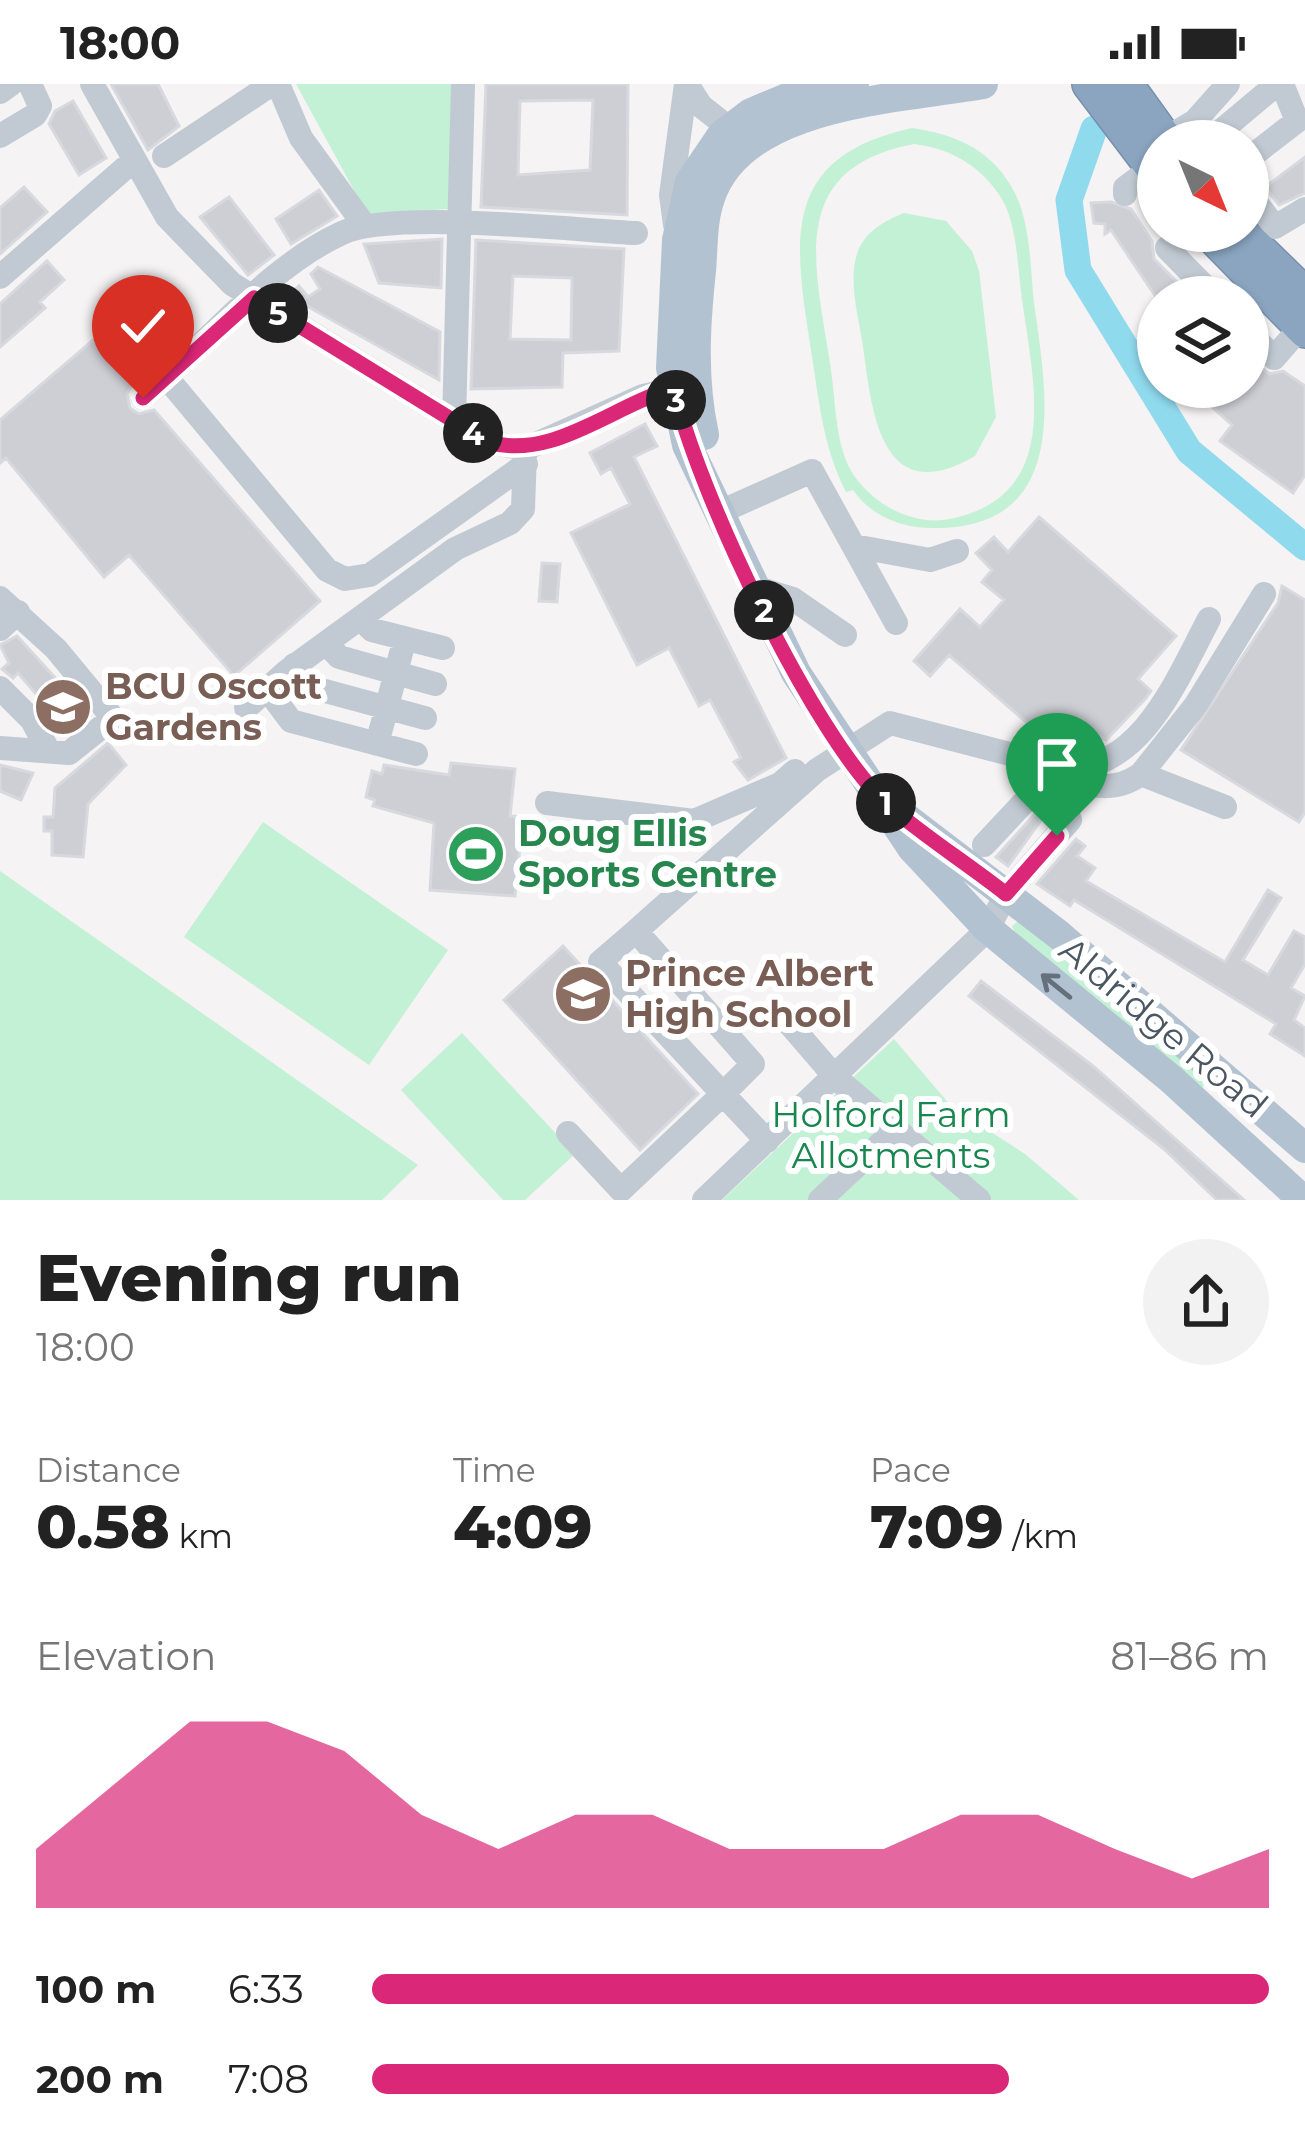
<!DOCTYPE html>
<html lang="en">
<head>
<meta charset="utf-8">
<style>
  :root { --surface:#fff; --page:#f2f2f2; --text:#222; --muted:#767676; --accent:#db2777 }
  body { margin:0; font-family:Montserrat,sans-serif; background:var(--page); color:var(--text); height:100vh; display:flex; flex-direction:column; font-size:45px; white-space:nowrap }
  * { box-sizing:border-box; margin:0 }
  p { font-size:39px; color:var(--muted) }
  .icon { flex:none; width:66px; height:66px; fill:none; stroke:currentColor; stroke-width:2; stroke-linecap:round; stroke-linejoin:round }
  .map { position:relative; height:1116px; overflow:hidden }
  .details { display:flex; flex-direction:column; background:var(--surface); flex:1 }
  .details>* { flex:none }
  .needle { width:78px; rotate:137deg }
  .buttons { position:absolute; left:1137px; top:36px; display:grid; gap:24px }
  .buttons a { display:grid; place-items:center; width:132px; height:132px; border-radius:50%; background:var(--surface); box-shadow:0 3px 9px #0004; font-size:60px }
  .pin { position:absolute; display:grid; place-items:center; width:102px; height:102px; color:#fff; margin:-123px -51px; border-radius:50% 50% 50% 0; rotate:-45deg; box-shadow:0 0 12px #0007 }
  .pin .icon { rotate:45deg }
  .km { position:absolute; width:60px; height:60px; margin:-30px; border-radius:50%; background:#222; color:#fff; font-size:33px; line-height:60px; text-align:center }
  .round { display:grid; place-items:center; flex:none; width:126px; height:126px; border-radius:63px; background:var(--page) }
  .head { display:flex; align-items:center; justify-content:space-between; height:204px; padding:0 36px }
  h1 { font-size:66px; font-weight:800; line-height:90px }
  .metrics { display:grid; grid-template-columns:repeat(3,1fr); gap:18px; height:204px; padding:12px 36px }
  .metrics div { display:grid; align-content:center }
  .metrics b { font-size:60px; font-weight:800 }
  .metrics small { font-size:33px; font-weight:400 }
  .metrics p { font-size:33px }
  .chart { height:336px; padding:24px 36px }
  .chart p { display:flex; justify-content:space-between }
  .chart svg { width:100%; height:216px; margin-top:12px; fill:var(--accent); opacity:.7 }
  ul { padding:0 36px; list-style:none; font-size:39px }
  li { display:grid; grid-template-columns:192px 144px 1fr; align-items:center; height:90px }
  li i { height:30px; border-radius:15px; background:var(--accent) }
  .status { display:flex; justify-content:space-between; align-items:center; height:84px; padding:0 60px; background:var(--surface); direction:ltr }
  .status svg { height:33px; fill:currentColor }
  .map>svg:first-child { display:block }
  .green { fill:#c3f1d5; fill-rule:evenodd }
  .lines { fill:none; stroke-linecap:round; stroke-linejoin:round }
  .river { stroke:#90daee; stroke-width:27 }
  .building { fill:#cdcfd5; stroke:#d7d9de; stroke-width:3; fill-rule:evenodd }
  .highway-casing { stroke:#7690ad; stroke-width:36 }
  .minor { stroke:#c1cad2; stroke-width:24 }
  .major { stroke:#b3c2d1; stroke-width:30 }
  .highway { stroke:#8ba5c1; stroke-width:33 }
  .oneway { stroke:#64717d }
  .route-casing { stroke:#fff; stroke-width:24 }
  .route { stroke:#db2777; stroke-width:15 }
  .labels { text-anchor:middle; stroke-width:12; stroke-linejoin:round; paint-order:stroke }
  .education-label { font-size:36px; font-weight:bold; fill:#785e54; stroke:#fff; text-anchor:start }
  .leisure-label { font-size:36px; font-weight:bold; fill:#27864d; stroke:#fff; text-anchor:start }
  .street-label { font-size:36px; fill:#4a5661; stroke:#fff }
  .park-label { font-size:36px; fill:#17864f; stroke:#fff }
</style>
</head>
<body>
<div class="status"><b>18:00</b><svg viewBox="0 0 49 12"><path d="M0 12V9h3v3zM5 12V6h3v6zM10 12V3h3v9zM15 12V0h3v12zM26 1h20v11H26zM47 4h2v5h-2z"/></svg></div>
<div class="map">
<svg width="1305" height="1116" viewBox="0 0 1305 1116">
  <rect width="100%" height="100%" fill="#f5f3f3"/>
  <!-- green -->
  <path class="green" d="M296 0H452L449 125 367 130Z
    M912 44C953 50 989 64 1011 102 1031 134 1030 183 1034 219 1047 310 1072 446 932 444 901 444 871 432 853 406L846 408C823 363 819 316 811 266 794 157 779 73 912 44ZM914 60C948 64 978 80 998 109 1018 137 1017 181 1022 215 1033 298 1064 412 950 435 914 442 876 422 855 393 835 365 836 320 831 286 817 188 782 85 914 60Z
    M904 129 946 137 972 167 979 187 996 333 975 372C881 427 872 328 863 263 859 234 848 199 857 170 864 148 884 137 904 129Z
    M263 738 448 866 369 981 184 853Z
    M0 787 418 1081 382 1116H0Z
    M1021 835 1211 993 1200 1006 1014 847 1012 842Z
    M462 949 575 1070 525 1116H503L401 1006Z
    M894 955 951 1022 1025 1070 1079 1116H722Z"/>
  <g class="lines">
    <!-- river -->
    <path class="river" d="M1094 45 1069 116 1078 186 1189 367 1305 463"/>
  </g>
  <!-- building -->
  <path class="building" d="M111 0H158L179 42 148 66Z
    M486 0H628L627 131 481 123ZM593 16 590 86 518 91 520 17Z
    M73 17 106 74 79 91 49 40 55 27Z
    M1305 73V109L1279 121 1265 103Z
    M24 103 47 128 0 170V124Z
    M319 106 337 132 291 160 276 135Z
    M229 113 274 171 248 191 200 133Z
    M1111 118 1131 125 1152 157 1154 175 1192 213H1156L1111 146 1105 150V140L1094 139 1091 119Z
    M442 155 441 204 379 199 364 160Z
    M476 156 624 165 619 267 563 269 562 303 471 305ZM513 192 572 194 571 256 510 255Z
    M47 177 64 196 40 218 45 224 0 263V220Z
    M318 183 440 248 439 296 289 212 299 202 308 213 320 205 311 190Z
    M93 256 132 301 127 310 130 324 139 330 154 326 320 517 234 592 129 471 104 493 6 374 0 379V336Z
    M1248 271 1269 290 1283 287 1305 302V391L1293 409 1220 357 1232 341 1190 303H1248Z
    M645 340 657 362 634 373 786 674 748 696 734 678 741 674 710 616 699 622 669 564 637 581 571 449 630 420 611 384 601 390 590 369Z
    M1039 433 1176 552 1138 595 1151 607 1146 614 1106 656 1095 649 1079 666 1057 665 949 571 930 592 914 577 960 525 980 543 1004 516 982 498 992 486 976 469 994 453 1008 468Z
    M542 479 560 480 557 518 539 517Z
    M1282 502 1305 516V728L1299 738 1181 666 1278 519Z
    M17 552 90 632 70 647 59 634 53 640 49 625 18 589 13 594 2 585 9 579 0 561Z
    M108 659 126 681 88 720 83 773 52 771V747H44V733H53L55 704Z
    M451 679 515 685 510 732 523 733 515 812 430 806 434 739 373 722 375 716 366 713 372 687 382 690 384 681 449 691Z
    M0 681 33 689 21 716 0 707Z
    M1035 730 1044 732 1008 782 996 773Z
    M1076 755 1085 762 1077 772 1095 784 1086 797 1225 878 1268 806 1281 814 1243 876 1268 891 1294 847 1305 853V880L1291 904 1305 912 1294 936 1305 944V972L1270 950 1276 940 1074 816 1070 822 1037 800Z
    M563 862 698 1010 640 1066 504 916Z
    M981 897 1093 982 1244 1116H1217L1164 1065 969 912Z"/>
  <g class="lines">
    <!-- highway casing -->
    <g class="highway-casing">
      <path id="highway" d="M1089 0 1158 91
        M1126 0 1167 57
        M1207 147 1305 247
        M1240 147 1305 210"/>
    </g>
    <!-- minor -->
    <path class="minor" d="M92 0 167 133 232 200 488 358 525 365 643 312 693 301
      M278 0 301 54 365 142
      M687 0 701 22 729 44 747 38
      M0 8 11 0
      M0 52 35 31 40 22 30 0
      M1165 55 1195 37 1228 0
      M1209 57 1277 0
      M164 72 272 0
      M1248 75 1297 37 1282 0
      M1248 108 1275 143 1305 125
      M1125 110V104L1152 84
      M675 141 671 111 686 0
      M1187 147 1167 164 1215 213
      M0 193 133 77
      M1248 247 1274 274 1301 243
      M167 294 327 486 345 495 370 491 526 380
      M143 314C207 261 266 184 342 149 392 126 573 146 636 149
      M454 337 463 0
      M720 428 812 387 896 539
      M854 462 930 476 957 467
      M754 503 793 515 845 551
      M0 514 56 565 113 634 69 669 0 664
      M360 534 372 546 443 564
      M0 545 18 528
      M326 559 339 573 435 600
      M294 581 314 604 425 634
      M0 604 32 636 48 666
      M267 605 291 637 416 670
      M246 624 286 588 455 465 510 439 523 425 525 368
      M377 660 405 554
      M1067 688C1087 707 1119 706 1141 690L1225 723
      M1141 690 1195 622 1264 510
      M547 719 694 737 780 700 795 687
      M636 847 600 878 723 1010 753 980 636 847 817 686 890 639 1064 684C1141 688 1178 593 1209 535
      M786 936 836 994 979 1116
      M568 1049 621 1106 723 1010 767 1057
      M704 1116 988 845 1006 810 1070 736 1065 725 1043 712 1027 715 984 761
      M820 1116 894 1047"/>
    <!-- major -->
    <path class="major" d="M854 0 799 9 751 29 722 51 690 98 677 156 671 284 687 361 796 589 912 764 988 845 1171 995 1303 1116
      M704 351C692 295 695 243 701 187 703 163 702 136 710 114 741 18 901 15 983 0
      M898 728 1059 851 1305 1064"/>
    <!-- highway -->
    <use href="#highway" class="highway"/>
  </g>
  <!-- one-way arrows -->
  <defs><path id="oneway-shaft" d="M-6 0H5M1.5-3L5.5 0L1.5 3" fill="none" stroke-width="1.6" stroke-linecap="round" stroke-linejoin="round" transform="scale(3)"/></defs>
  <use class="oneway" href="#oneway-shaft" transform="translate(1056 902) rotate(-141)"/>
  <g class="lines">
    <!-- route casing -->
    <g class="route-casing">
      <path id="route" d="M143 314 254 214 488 358C553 377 613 321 674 304 695 402 814 655 888 721 925 753 968 780 1006 810L1057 752"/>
    </g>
    <!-- route -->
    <use href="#route" class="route"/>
  </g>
  <!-- icons -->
  <defs>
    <g id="university-disc" transform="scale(3)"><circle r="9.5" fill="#8d6e63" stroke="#fff"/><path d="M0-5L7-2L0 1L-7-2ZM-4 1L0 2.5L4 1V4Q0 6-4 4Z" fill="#fff"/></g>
    <g id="stadium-disc" transform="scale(3)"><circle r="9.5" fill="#2e9e5b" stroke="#fff"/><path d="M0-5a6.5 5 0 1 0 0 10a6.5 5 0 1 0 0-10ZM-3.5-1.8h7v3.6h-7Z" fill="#fff"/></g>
    <g id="school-disc" transform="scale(3)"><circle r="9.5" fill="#8d6e63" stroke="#fff"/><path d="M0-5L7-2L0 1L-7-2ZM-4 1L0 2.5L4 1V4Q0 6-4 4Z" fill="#fff"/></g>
  </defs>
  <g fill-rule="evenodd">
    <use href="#university-disc" x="63" y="623"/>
    <use href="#stadium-disc" x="476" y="770"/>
    <use href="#school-disc" x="583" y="910"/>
  </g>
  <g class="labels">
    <!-- education labels -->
    <g class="education-label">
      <text x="105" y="615">BCU Oscott<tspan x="105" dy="41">Gardens</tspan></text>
      <text x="625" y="902">Prince Albert<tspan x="625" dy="41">High School</tspan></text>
    </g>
    <!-- leisure labels -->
    <g class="leisure-label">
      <text x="518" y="762">Doug Ellis<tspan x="518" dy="41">Sports Centre</tspan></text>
    </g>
    <!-- street labels -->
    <g class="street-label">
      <text transform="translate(1164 943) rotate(40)" y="13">Aldridge Road</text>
    </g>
    <!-- park labels -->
    <g class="park-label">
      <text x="891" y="1043">Holford Farm<tspan x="891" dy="41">Allotments</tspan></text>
    </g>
  </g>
</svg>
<div class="buttons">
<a><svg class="needle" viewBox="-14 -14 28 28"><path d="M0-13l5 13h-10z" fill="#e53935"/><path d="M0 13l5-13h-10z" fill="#767676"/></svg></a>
<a><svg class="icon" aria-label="layers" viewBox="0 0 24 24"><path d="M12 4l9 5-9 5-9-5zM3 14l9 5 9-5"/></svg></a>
</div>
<div class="pin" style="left:1057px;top:752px;background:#1e9e55"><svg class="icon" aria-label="arrive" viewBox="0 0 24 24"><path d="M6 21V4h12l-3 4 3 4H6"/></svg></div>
<div class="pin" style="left:143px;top:314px;background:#d93025"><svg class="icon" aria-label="check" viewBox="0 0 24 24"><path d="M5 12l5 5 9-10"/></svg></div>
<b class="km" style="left:886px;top:719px">1</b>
<b class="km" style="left:764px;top:526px">2</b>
<b class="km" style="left:676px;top:316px">3</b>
<b class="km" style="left:473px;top:349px">4</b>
<b class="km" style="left:278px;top:229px">5</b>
</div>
<section class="details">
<div class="head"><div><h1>Evening run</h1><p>18:00</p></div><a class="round"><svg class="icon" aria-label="share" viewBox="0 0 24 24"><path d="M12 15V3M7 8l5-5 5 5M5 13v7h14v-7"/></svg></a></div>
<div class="metrics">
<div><p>Distance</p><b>0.58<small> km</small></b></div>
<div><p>Time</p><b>4:09</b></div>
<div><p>Pace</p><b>7:09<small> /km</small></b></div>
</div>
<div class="chart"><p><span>Elevation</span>81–86 m</p>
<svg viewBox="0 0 160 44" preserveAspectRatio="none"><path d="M0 44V32L10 19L20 6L30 6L40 12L50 25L60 32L70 25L80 25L90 32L100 32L110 32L120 25L130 25L140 32L150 38L160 32V44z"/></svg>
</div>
<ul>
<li><b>100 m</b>6:33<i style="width:100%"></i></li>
<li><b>200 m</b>7:08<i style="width:71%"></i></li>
</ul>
</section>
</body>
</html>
